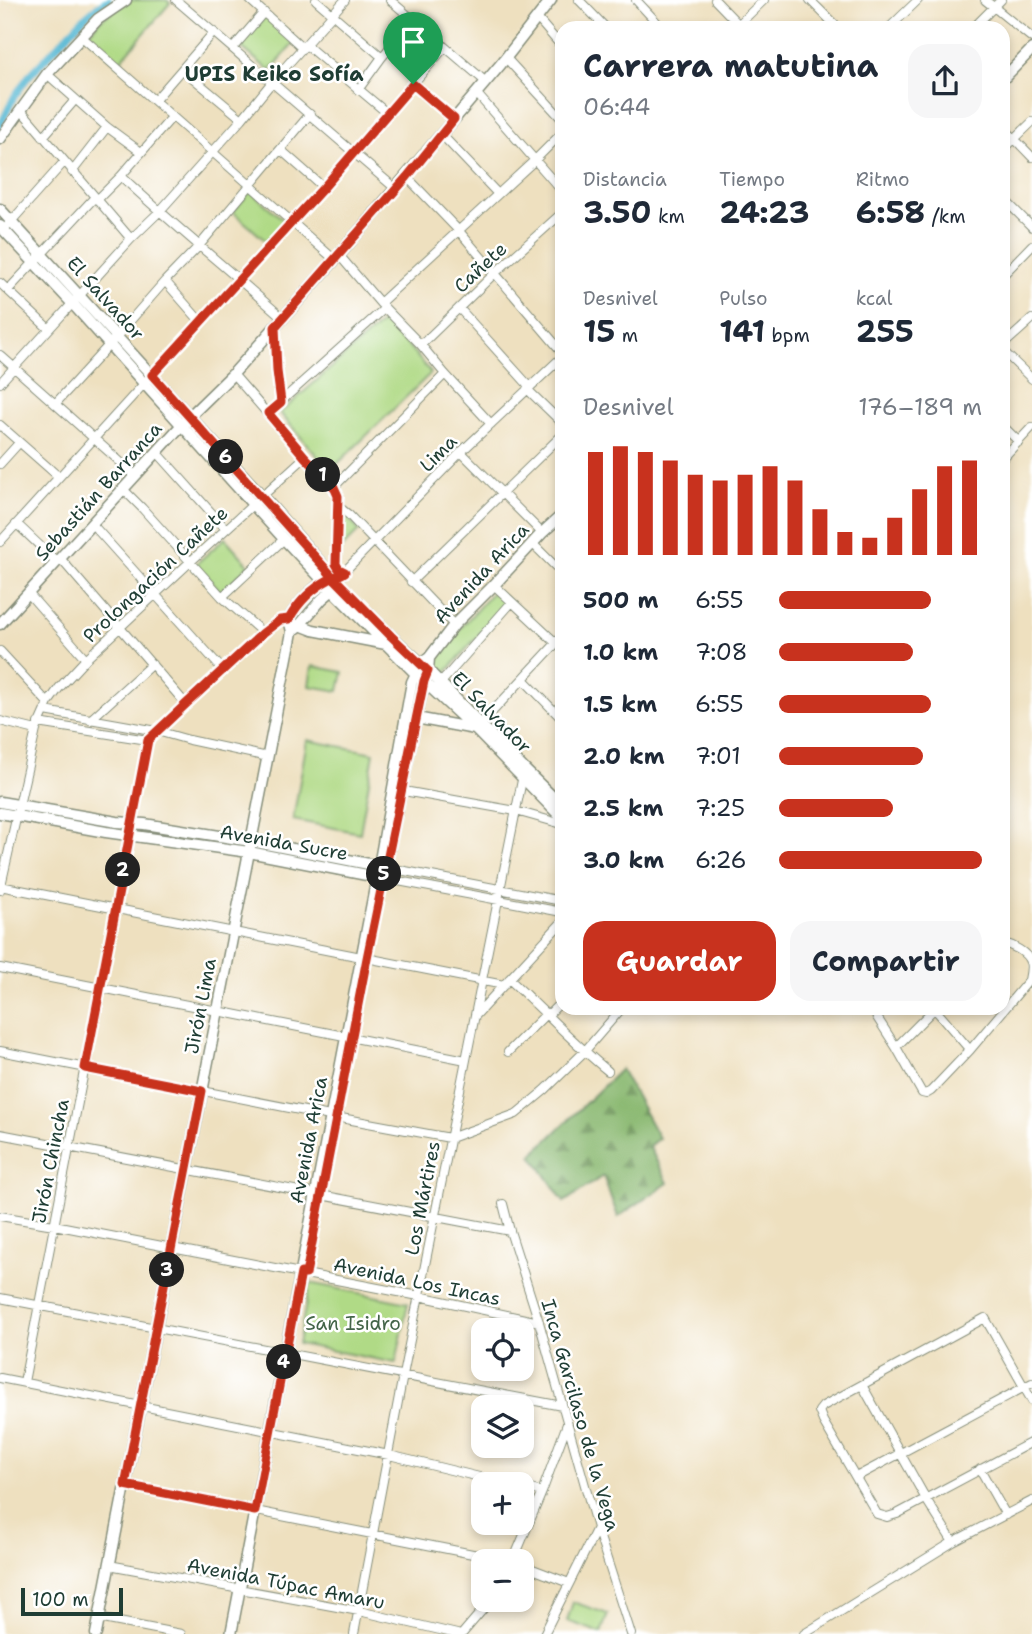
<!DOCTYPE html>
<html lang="es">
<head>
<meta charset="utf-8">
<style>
  :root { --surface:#fff; --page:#f6f6f7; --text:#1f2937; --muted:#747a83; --accent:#c8321e }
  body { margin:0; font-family:"Shantell Sans",sans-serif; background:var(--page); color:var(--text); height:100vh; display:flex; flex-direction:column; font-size:26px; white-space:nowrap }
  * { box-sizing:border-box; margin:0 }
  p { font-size:23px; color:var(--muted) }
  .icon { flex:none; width:38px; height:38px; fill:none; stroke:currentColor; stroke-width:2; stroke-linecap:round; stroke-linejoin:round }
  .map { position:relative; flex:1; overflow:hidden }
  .panel { position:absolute; left:555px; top:21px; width:455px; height:994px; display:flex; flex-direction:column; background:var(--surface); border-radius:21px; box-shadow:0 4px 10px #0003 }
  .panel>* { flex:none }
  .controls { position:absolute; left:471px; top:1318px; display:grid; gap:14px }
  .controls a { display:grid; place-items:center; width:63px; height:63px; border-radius:14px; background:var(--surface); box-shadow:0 4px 10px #0003; font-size:35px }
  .scale { position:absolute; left:21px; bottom:18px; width:102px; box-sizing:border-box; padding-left:7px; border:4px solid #1f3d34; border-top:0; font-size:19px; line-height:24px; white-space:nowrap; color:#1f3d34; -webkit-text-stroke:5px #fff; paint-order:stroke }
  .pin { position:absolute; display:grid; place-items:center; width:60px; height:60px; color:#fff; margin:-72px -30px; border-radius:50% 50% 50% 0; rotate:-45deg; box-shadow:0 0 7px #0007 }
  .pin .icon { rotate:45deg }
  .km { position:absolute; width:35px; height:35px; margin:-18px; border-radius:50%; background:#222; color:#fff; font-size:19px; line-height:35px; text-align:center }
  .round { display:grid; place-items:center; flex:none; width:74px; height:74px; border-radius:21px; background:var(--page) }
  .headline { display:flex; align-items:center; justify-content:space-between; height:119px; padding:0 28px }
  h1 { font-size:32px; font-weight:700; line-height:52px }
  .metrics { display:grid; grid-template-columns:repeat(3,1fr); gap:10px; height:119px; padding:7px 28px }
  .metrics div { display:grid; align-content:center }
  .metrics b { font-size:30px; font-weight:700 }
  .metrics small { font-size:19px; font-weight:400 }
  .metrics p { font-size:19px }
  .chart { height:196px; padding:14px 28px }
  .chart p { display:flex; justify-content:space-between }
  .chart svg { width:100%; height:126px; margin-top:7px; stroke:var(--accent); stroke-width:6 }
  .primary-button { display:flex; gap:14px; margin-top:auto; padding:14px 28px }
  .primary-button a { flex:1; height:80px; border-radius:21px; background:var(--accent); color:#fff; font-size:28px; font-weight:700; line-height:80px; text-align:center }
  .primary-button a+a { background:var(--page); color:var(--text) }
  ul { padding:0 28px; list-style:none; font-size:23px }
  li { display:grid; grid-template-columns:112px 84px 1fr; align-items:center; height:52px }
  li i { height:18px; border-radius:9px; background:var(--accent) }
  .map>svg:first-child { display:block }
  .forest { fill:url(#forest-firs); stroke:#567c54; stroke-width:2 }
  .green { fill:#b0da86; stroke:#688c5d; stroke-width:2 }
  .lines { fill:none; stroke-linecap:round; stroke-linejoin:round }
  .canal { stroke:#54b7d3; stroke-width:7 }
  .minor-casing { stroke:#868e7a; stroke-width:10 }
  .tertiary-casing { stroke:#868e7a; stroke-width:13 }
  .minor { stroke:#fff; stroke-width:8 }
  .tertiary { stroke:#fff; stroke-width:10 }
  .route-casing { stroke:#fff; stroke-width:14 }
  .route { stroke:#c8321e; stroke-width:9 }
  .labels { text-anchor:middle; stroke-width:5; stroke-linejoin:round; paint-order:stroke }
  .street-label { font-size:19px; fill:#1f3d34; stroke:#fff }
  .park-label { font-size:19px; fill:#436448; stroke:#fff }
  .neighbourhood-label { font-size:21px; font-weight:bold; fill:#1f3d34; stroke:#fff }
</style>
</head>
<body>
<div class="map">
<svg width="1032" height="1634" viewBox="0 0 1032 1634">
  <defs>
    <pattern id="forest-firs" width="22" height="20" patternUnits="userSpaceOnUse" patternTransform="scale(1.75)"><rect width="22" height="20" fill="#8cba73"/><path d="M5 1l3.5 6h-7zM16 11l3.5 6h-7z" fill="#72985f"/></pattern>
  </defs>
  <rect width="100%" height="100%" fill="#fff"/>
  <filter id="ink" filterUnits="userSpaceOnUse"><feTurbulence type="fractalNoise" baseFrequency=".0143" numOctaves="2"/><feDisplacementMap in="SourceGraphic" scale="14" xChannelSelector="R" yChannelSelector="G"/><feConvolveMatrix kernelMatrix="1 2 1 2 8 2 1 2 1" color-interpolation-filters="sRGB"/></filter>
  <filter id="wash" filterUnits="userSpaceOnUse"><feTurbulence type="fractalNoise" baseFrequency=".00686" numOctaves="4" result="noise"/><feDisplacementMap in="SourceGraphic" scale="28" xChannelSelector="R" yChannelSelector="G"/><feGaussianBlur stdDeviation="1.57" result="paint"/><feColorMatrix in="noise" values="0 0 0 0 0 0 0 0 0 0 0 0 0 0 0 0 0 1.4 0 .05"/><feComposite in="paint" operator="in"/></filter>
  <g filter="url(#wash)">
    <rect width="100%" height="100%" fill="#eee0bf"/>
    <!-- forest -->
    <path class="forest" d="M621 1069 659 1138 649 1146 668 1183 618 1217 603 1176 564 1202 532 1155Z"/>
    <!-- green -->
    <path class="green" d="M129 0H167L170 3 118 64 87 36 99 21Z
      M265 16 295 42 270 71 240 46Z
      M250 191 285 221 267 242 233 212Z
      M386 319 431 373 330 471 280 413Z
      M345 516 348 517 359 531 341 549H338L342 517Z
      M225 538 249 565 221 592 196 564Z
      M494 590 508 601 443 676 429 664Z
      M312 666 343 672 339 691 309 686Z
      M307 740 374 753 360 833 293 820Z
      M310 1283 408 1303 396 1363 298 1344Z
      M573 1602 608 1614 601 1633 567 1621Z"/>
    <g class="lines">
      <!-- canal -->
      <path class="canal" d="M0 126 14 97 28 77 84 18 99 5 108 0"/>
    </g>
  </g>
  <g filter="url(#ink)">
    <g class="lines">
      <!-- minor casing -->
      <g class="minor-casing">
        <path id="minor" d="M176 0 396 189
          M250 0 303 48
          M316 0 382 57
          M390 0 486 82
          M579 0 606 28
          M636 0 662 28
          M715 0 742 28
          M810 0 838 28
          M985 0 1032 38
          M537 18 562 47
          M735 28 764 0
          M889 28 918 0
          M973 28 1001 0
          M82 37 335 260
          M306 45 387 113
          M233 48 264 12
          M506 58 562 119
          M182 69 242 119
          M47 74 107 127 141 152
          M413 84 454 119
          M358 90 382 57 413 20
          M477 94 562 191
          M155 100 214 32
          M21 110 131 239
          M1003 127 1032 157
          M441 134 498 194
          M43 137 75 100
          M281 150 323 187
          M1003 150 1032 122
          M72 172 107 127
          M121 176C173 225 229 270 283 318
          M407 177 459 231 562 352
          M1003 198 1032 227
          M97 200 121 176 172 117
          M8 225 64 162
          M339 255 380 303 421 345 445 374 491 424
          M1003 275 1032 245
          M165 281 200 321
          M0 283 49 329
          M8 290 95 197
          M380 303 535 160 562 133
          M459 308 530 387
          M275 327 277 371 281 402
          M421 345 494 274 562 213
          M1003 345 1032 319
          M1003 351 1032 379
          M0 355 135 475
          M233 374 305 457 334 487 339 496 336 564 339 569 345 572
          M0 383 131 239 159 212 242 119 272 82 345 0
          M527 389 562 423
          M55 404 109 345 165 281 199 246 310 114
          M268 413 385 308
          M0 425 59 477
          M1003 426 1019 442
          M157 452 226 529
          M461 452 542 533
          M1003 458 1032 427
          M0 464 19 443
          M334 487 445 374
          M123 489 142 508 222 597 263 633
          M339 507 349 515 454 625
          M17 524 57 562
          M92 524 223 670
          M0 542 323 187 445 47
          M533 544 562 573
          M60 558 185 703
          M341 575 461 452 562 357
          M411 582 562 435
          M494 585 556 643
          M28 593 86 659
          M222 597 284 539
          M0 651 48 703
          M523 679 562 719
          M438 686 512 602
          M45 711 157 731 189 740 268 757
          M90 720 152 664
          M0 721 36 730
          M38 723 148 740
          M478 727 562 637
          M155 734 185 703 263 633 280 620 289 619 293 621
          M398 790 516 811 562 824
          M379 866 562 901
          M377 877 562 912
          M0 886 504 985
          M0 890 36 730 48 703 59 688 86 659 190 562 305 457
          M0 968 466 1060
          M509 979C542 1009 573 1043 608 1071
          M871 1008 896 1047 922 1093 926 1094 931 1091 970 1050 1029 980C1030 975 1032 967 1030 962 1027 952 1012 945 1003 943
          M934 1008 970 1050
          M476 1015 562 922
          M548 1015 562 1001
          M896 1047 935 1008
          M0 1051 330 1116 450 1138 516 1114 545 1090 584 1052 622 1008
          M508 1052 547 1013
          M0 1134 510 1231
          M503 1204 510 1231 539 1322 597 1528 631 1634
          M0 1216 54 1225 419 1296 539 1322
          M0 1298 562 1406
          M0 1378 389 1455 508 1484
          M24 1382 148 740
          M1032 1401 985 1318 823 1406 819 1411 823 1421 877 1514 887 1517 897 1514 1032 1442
          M980 1469 1006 1515
          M856 1477 1032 1383
          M125 1485 508 1561
          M522 1487 542 1492
          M953 1542 1032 1501
          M513 1561 542 1492 567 1424
          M109 1565 359 1611 457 1634
          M522 1565 569 1583
          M98 1618 181 1634
          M354 1634 403 1375 523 775
          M462 1634 491 1600
          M544 1634 597 1528
          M804 1634 953 1542 926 1499 862 1385"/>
      </g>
      <!-- tertiary casing -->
      <g class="tertiary-casing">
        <path id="tertiary" d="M1003 79 1032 49
          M0 139 47 74 98 19 126 0
          M0 209 262 496 341 586 391 636 421 663 524 769 562 806
          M0 226 72 303 284 539 332 590 415 673 475 729 562 818
          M0 624 189 417 233 374 339 255 501 64 551 0
          M300 625 313 630 386 644
          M297 628 322 599 336 587
          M416 718 475 729
          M0 802 117 822 144 824 251 841 379 866
          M0 813 106 832 249 852 377 877
          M387 857 424 681 428 671 429 658
          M96 1634 292 632 289 619C299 601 320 579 341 575
          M231 1634 377 877 412 682 421 663 429 658 454 625 494 585 542 533 562 515"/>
      </g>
      <!-- minor -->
      <use href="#minor" class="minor"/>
      <!-- tertiary -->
      <use href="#tertiary" class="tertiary"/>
    </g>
  </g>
  <g class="lines" filter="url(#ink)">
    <!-- route casing -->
    <g class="route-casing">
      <path id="route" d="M413 84 454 119 407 177 275 327 277 371 281 402 268 413 305 457 334 487 338 496 336 564 339 569 345 572C340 576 335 576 330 579 313 588 298 603 289 619L280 620 263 633 186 704 148 740 85 1068 202 1091 125 1485 255 1511 301 1273 306 1274 367 958 424 681 428 671 391 636 333 577 152 375 324 187 413 84"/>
    </g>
    <!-- route -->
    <use href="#route" class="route"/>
  </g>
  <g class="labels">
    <!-- street labels -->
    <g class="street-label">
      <text transform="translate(480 267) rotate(-43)" y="7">Cañete</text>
      <text transform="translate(106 298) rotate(48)" y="7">El Salvador</text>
      <text transform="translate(438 453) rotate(-45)" y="7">Lima</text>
      <text transform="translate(98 491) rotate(-48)" y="7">Sebastián Barranca</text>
      <text transform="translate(481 573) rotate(-47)" y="7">Avenida Arica</text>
      <text transform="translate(155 574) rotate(-43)" y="7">Prolongación Cañete</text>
      <text transform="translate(492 712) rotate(46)" y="7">El Salvador</text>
      <text transform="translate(284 842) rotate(10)" y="7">Avenida Sucre</text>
      <text transform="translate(200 1006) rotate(-79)" y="7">Jirón Lima</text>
      <text transform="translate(308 1140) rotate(-79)" y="7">Avenida Arica</text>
      <text transform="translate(50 1161) rotate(-79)" y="7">Jirón Chincha</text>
      <text transform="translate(422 1198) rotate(-79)" y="7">Los Mártires</text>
      <text transform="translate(417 1281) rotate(12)" y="7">Avenida Los Incas</text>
      <text transform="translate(581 1415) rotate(74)" y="7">Inca Garcilaso de la Vega</text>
      <text transform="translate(286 1583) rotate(11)" y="7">Avenida Túpac Amaru</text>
    </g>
    <!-- park labels -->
    <g class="park-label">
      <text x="353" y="1330">San Isidro</text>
    </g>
    <!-- neighbourhood labels -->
    <g class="neighbourhood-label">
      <text x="274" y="81">UPIS Keiko Sofía</text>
    </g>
  </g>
</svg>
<div class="controls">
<a><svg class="icon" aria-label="locate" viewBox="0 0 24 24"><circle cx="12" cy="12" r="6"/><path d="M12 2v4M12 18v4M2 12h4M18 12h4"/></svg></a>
<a><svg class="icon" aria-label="layers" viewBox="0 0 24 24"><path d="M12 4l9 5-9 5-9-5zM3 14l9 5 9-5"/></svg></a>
<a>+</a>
<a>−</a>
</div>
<div class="scale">100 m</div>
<div class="pin" style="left:413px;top:84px;background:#1e9e55"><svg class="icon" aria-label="arrive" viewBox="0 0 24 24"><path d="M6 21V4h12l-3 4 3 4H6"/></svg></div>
<b class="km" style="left:323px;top:475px">1</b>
<b class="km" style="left:123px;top:870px">2</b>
<b class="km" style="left:167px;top:1270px">3</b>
<b class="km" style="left:284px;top:1362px">4</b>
<b class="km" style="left:384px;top:874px">5</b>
<b class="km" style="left:226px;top:457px">6</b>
<section class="panel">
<div class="headline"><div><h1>Carrera matutina</h1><p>06:44</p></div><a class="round"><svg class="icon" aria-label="share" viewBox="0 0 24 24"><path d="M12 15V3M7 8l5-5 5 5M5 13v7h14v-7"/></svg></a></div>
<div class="metrics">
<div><p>Distancia</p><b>3.50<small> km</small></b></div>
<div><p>Tiempo</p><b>24:23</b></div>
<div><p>Ritmo</p><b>6:58<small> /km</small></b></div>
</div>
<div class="metrics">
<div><p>Desnivel</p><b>15<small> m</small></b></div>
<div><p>Pulso</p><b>141<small> bpm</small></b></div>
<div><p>kcal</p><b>255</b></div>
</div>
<div class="chart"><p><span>Desnivel</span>176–189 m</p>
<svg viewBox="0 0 160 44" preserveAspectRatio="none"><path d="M5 44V8M15 44V6M25 44V8M35 44V11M45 44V16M55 44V18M65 44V16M75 44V13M85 44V18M95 44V28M105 44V36M115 44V38M125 44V31M135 44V21M145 44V13M155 44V11"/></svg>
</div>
<ul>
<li><b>500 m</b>6:55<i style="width:75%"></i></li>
<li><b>1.0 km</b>7:08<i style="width:66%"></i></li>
<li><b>1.5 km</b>6:55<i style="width:75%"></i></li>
<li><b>2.0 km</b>7:01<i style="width:71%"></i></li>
<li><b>2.5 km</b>7:25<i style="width:56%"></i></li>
<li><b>3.0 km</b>6:26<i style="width:100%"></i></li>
</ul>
<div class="primary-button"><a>Guardar</a><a>Compartir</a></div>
</section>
</div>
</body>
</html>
